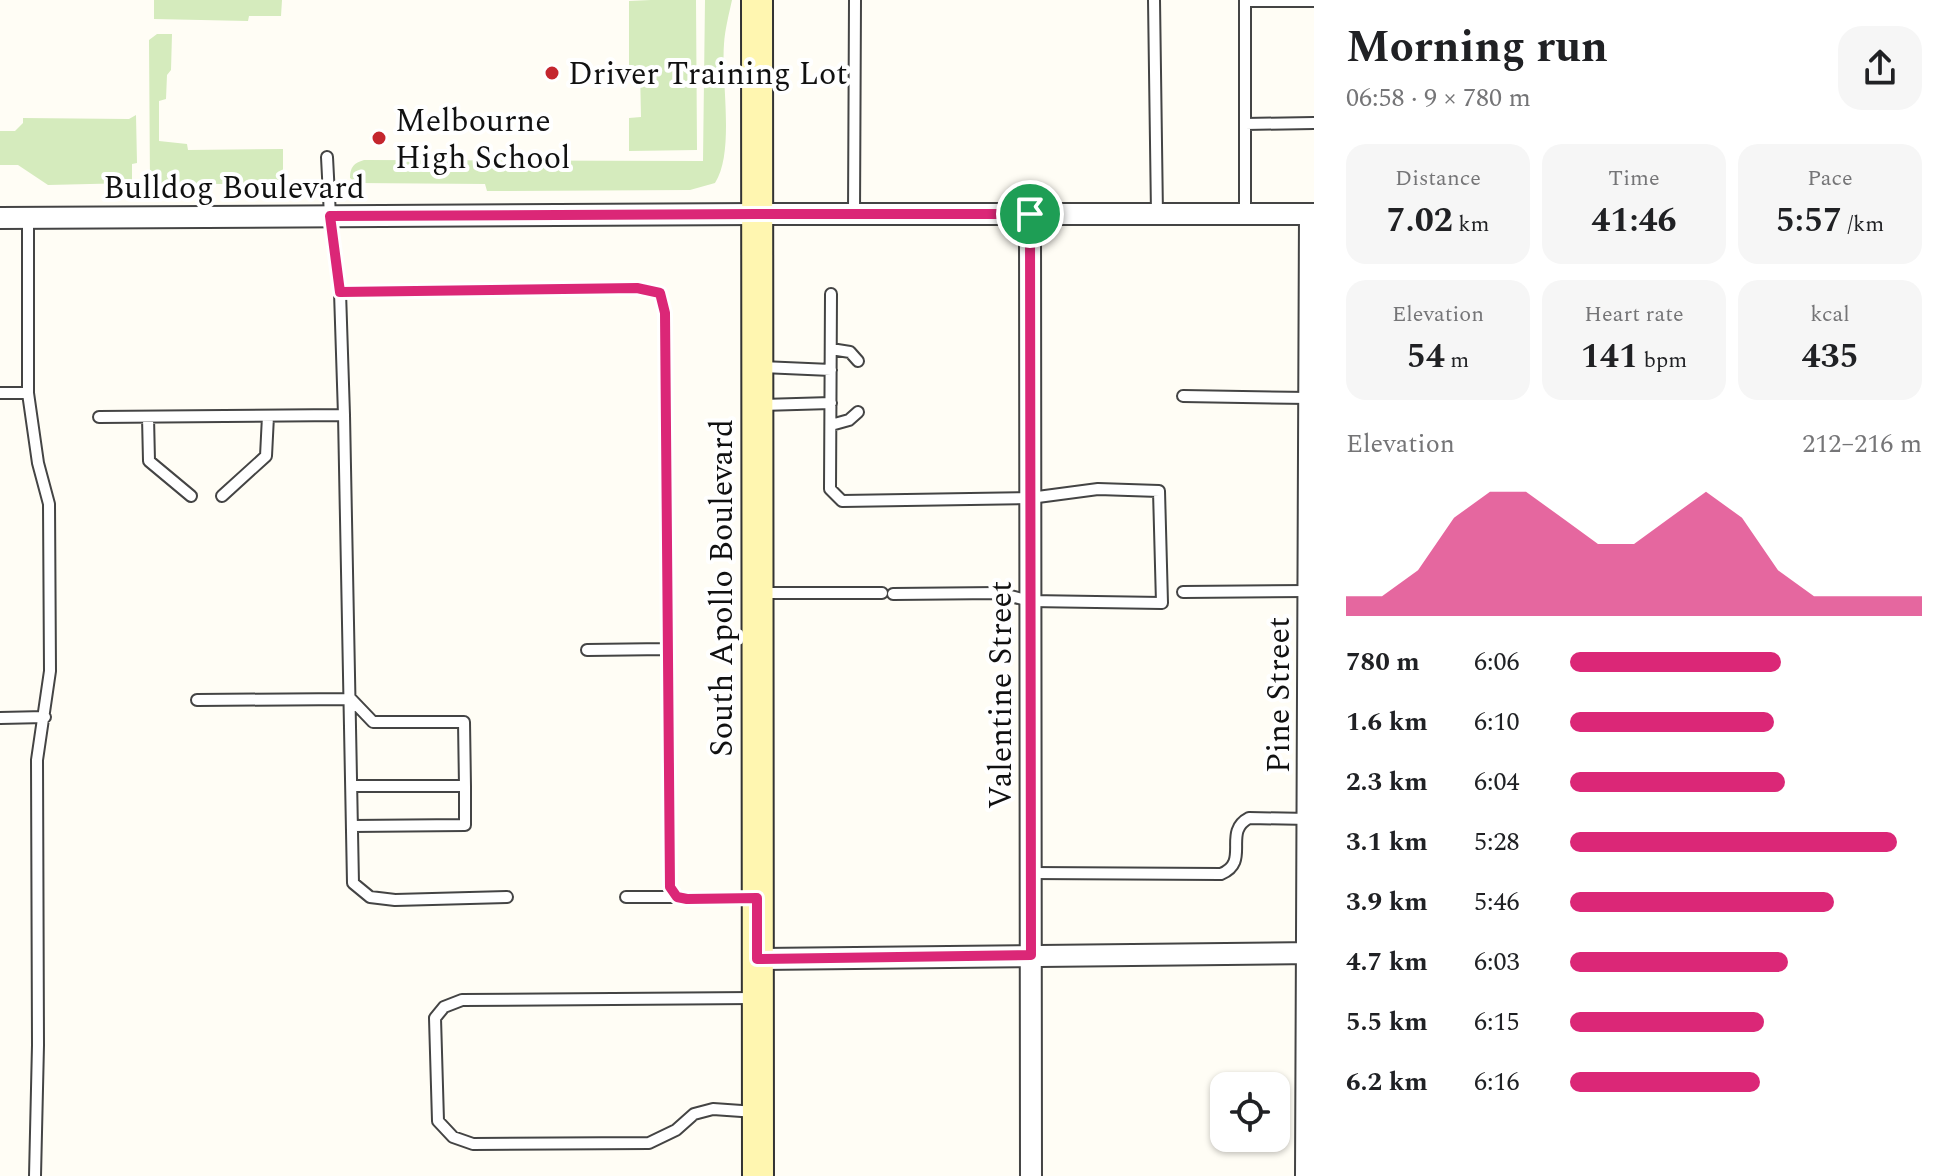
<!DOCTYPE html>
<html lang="en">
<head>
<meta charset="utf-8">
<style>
  :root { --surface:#fff; --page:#f6f6f6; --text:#202124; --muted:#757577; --accent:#db2777 }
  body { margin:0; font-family:Spectral,serif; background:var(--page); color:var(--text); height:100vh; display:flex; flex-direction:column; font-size:30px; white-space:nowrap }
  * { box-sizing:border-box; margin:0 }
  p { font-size:26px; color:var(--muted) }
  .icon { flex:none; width:44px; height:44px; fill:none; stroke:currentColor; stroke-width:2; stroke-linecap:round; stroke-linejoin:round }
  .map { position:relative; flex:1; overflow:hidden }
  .sheet { display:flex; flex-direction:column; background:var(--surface); width:640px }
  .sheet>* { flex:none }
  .controls { position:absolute; left:1210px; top:1072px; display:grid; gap:16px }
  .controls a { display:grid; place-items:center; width:80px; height:80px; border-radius:16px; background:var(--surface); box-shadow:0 2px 6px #0004; font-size:40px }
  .pin { position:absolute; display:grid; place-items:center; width:68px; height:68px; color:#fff; margin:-34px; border:4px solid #fff; border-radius:50%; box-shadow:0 2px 8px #0007 }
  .round { display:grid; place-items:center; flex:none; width:84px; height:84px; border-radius:24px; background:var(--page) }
  .headline { display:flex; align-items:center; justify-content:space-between; height:136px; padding:0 32px }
  h1 { font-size:44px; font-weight:700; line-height:60px }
  .stats { display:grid; grid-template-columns:repeat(3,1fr); gap:12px; height:136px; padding:8px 32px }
  .stats div { display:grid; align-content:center; border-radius:20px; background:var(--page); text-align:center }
  .stats b { font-size:34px; font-weight:700 }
  .stats small { font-size:22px; font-weight:400 }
  .stats p { font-size:22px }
  .chart { height:224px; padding:16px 32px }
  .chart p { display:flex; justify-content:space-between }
  .chart svg { width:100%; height:144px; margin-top:8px; fill:var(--accent); opacity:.7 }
  ul { padding:0 32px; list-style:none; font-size:26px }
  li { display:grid; grid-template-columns:128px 96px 1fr; align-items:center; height:60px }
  li i { height:20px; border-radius:10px; background:var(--accent) }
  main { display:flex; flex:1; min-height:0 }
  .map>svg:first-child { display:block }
  .green { fill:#d5ebbd }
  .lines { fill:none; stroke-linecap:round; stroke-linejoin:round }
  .lane-casing { stroke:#444; stroke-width:14 }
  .street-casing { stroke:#444; stroke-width:24 }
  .secondary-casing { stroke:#333; stroke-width:34 }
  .lane { stroke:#fff; stroke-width:10 }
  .street { stroke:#fff; stroke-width:20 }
  .secondary { stroke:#fff6b0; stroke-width:30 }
  .route-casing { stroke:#fff; stroke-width:16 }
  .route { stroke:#db2777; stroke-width:10 }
  .poi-dot { fill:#c4262e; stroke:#fff; stroke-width:3 }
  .labels { text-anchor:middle; stroke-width:8; stroke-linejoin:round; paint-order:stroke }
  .poi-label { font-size:32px; fill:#111; stroke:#fff; text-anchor:start }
  .street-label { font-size:32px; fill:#111; stroke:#fff }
</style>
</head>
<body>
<main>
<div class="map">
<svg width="1314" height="1176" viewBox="0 0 1314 1176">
  <rect width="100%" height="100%" fill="#fffdf5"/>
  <!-- green -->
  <path class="green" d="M154 0H282L281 16H249L248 21 154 19Z
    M651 0H696L697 150 629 151V118L641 117 640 70 629 69V1Z
    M705 0H732C729 14 725 29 724 44 721 81 735 152 715 183L690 190 487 191 485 184 357 183 350 178C350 167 354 163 364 160L703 161Z
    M157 34H172L171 70 167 75 166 99 159 101V141L187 144 188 150 283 149V184H150L149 40Z
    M136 115 137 163 132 164V183L48 185 18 165H0V131H15L23 123V118L129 119Z"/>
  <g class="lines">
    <!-- lane casing -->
    <g class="lane-casing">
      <path id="lane" d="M1154 0 1157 214
        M1245 124 1314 123
        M854 214 855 0
        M1245 214V1H1314
        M28 218V393L38 463 49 504 50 671 37 760 38 1045 35 1176
        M340 292 637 288 660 293 665 313 670 887 677 897 687 899 755 898
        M831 294 830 489 842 501 1030 498 1098 489 1159 491 1162 603 1030 601 999 593 893 594
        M831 349 850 352 858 361
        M761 367 831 370
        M0 393H28
        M1183 396 1309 398
        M759 405 831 403
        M344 415 353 883 370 897 395 900 507 897
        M99 417 344 415 340 292 330 216 327 157
        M148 417 149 461 191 496
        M831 425 849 420 858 412
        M222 496 266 456 268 416
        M1183 592 1308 591
        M760 593H882
        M587 650 667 649
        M197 700 351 699 373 722H464L465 786H352
        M0 718 45 717
        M352 826 465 825V786
        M1030 873 1221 874C1251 862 1222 832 1249 818L1310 819
        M626 897H677
        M754 998 462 1000 444 1007 435 1018 438 1121 453 1137 473 1144 649 1143 676 1130 694 1114 713 1109 756 1112"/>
    </g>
    <!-- street casing -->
    <g class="street-casing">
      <path id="street" d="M1030 214 1031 1176
        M0 218 757 214H1314
        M757 959 1314 953
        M1306 1176 1310 214"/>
    </g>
    <!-- secondary casing -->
    <g class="secondary-casing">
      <path id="secondary" d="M757 0 758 1176"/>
    </g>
    <!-- lane -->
    <use href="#lane" class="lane"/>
    <!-- street -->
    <use href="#street" class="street"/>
    <!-- secondary -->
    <use href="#secondary" class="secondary"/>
  </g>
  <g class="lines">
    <!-- route casing -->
    <g class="route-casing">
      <path id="route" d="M757 214H1030L1031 955 757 959V898L687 899 677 897 670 887 665 313 660 293 637 288 340 292 330 216Z"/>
    </g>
    <!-- route -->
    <use href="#route" class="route"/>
  </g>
  <!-- markers -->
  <g class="poi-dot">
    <circle cx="552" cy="73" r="8"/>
    <circle cx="379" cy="138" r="8"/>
  </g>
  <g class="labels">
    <!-- poi labels -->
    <g class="poi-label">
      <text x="568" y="84">Driver Training Lot</text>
      <text x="395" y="131">Melbourne<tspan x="395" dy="37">High School</tspan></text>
    </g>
    <!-- street labels -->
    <g class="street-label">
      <text x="234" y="198">Bulldog Boulevard</text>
      <text transform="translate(721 588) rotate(-90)" y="11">South Apollo Boulevard</text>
      <text transform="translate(1000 695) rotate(-90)" y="11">Valentine Street</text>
      <text transform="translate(1278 695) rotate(-90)" y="11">Pine Street</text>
    </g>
  </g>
</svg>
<div class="controls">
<a><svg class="icon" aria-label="locate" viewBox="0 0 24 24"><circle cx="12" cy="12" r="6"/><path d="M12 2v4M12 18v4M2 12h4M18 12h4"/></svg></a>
</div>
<div class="pin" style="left:1030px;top:214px;background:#1e9e55"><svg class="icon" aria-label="arrive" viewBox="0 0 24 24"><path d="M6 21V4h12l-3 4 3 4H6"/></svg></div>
</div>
<section class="sheet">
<div class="headline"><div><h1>Morning run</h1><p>06:58 · 9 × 780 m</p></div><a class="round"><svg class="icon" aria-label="share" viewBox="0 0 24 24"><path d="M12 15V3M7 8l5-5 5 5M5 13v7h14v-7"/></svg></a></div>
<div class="stats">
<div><p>Distance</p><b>7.02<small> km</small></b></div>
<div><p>Time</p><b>41:46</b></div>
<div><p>Pace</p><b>5:57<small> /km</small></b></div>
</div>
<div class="stats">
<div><p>Elevation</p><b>54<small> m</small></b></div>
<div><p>Heart rate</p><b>141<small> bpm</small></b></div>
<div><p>kcal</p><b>435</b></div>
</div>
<div class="chart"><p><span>Elevation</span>212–216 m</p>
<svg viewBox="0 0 160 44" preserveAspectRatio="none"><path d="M0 44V38L10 38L20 30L30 14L40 6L50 6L60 14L70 22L80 22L90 14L100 6L110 14L120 30L130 38L140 38L150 38L160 38V44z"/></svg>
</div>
<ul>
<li><b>780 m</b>6:06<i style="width:60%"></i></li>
<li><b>1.6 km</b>6:10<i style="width:58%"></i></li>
<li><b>2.3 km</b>6:04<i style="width:61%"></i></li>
<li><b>3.1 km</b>5:28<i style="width:93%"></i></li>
<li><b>3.9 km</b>5:46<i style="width:75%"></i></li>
<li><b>4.7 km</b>6:03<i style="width:62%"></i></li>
<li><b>5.5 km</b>6:15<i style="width:55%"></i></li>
<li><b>6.2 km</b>6:16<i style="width:54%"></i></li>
</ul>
</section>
</main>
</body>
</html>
